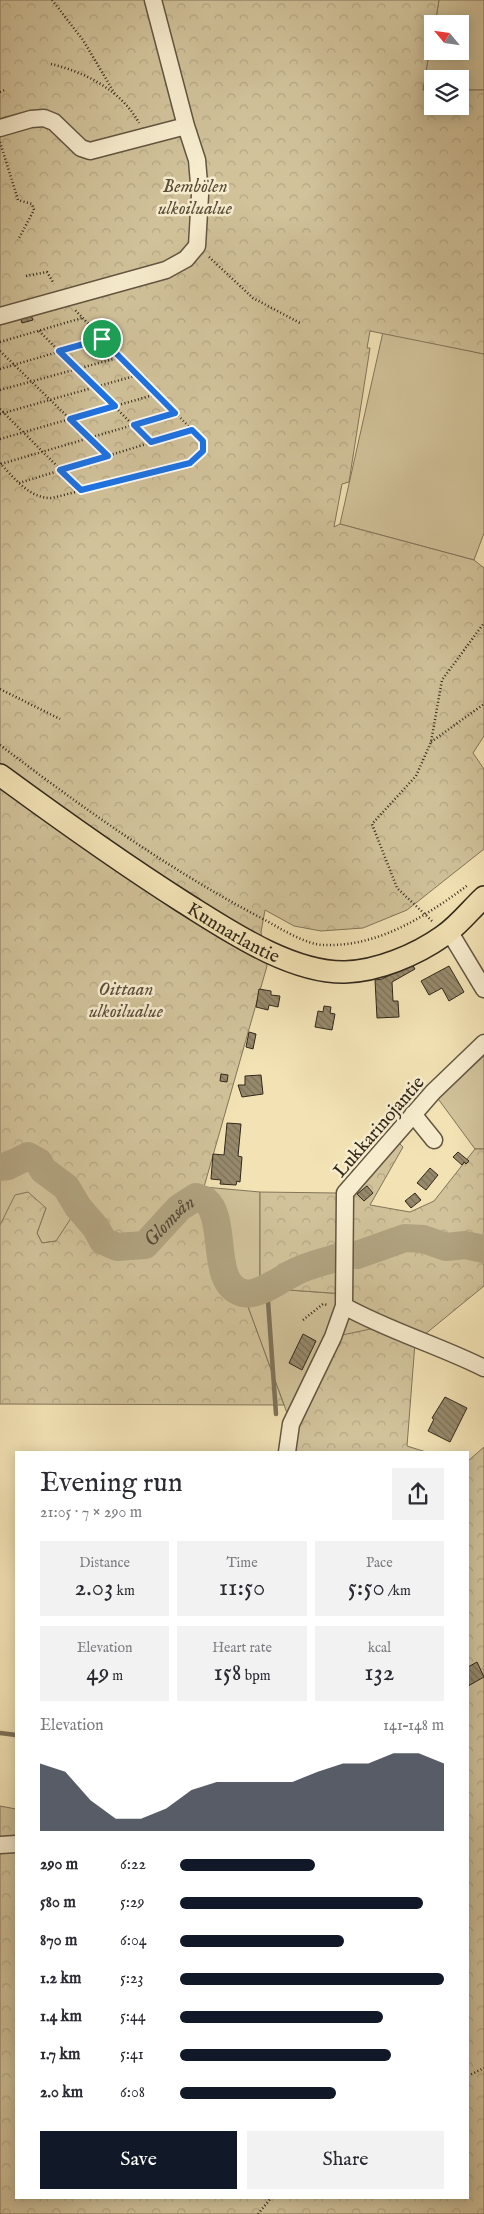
<!DOCTYPE html>
<html lang="en">
<head>
<meta charset="utf-8">
<style>
  :root { --surface:#fff; --page:#f2f2f3; --text:#2b2b33; --muted:#7c7c81; --accent:#111827 }
  body { margin:0; font-family:"IM FELL English",serif; background:var(--page); color:var(--text); height:100vh; display:flex; flex-direction:column; font-size:19px; white-space:nowrap }
  * { box-sizing:border-box; margin:0 }
  p { font-size:16px; color:var(--muted) }
  .icon { flex:none; width:28px; height:28px; fill:none; stroke:currentColor; stroke-width:2; stroke-linecap:round; stroke-linejoin:round }
  .map { position:relative; flex:1; overflow:hidden }
  .panel { position:absolute; left:15px; top:1451px; width:454px; height:748px; display:flex; flex-direction:column; background:var(--surface); border-radius:0px; box-shadow:0 2px 12px #0003 }
  .panel>* { flex:none }
  .needle { width:32px; rotate:299deg }
  .tools { position:absolute; left:424px; top:15px; display:grid; gap:10px }
  .tools a { display:grid; place-items:center; width:45px; height:45px; border-radius:0px; background:var(--surface); box-shadow:0 2px 12px #0003; font-size:25px }
  .pin { position:absolute; display:grid; place-items:center; width:42px; height:42px; color:#fff; margin:-21px; border:2px solid #fff; border-radius:50%; box-shadow:0 1px 5px #0007 }
  .round { display:grid; place-items:center; flex:none; width:52px; height:52px; border-radius:0px; background:var(--page) }
  .head { display:flex; align-items:center; justify-content:space-between; height:85px; padding:0 25px }
  h1 { font-size:28px; font-weight:600; line-height:38px }
  .metrics { display:grid; grid-template-columns:repeat(3,1fr); gap:8px; height:85px; padding:5px 25px }
  .metrics div { display:grid; align-content:center; border-radius:0px; background:var(--page); text-align:center }
  .metrics b { font-size:25px; font-weight:600 }
  .metrics small { font-size:14px; font-weight:400 }
  .metrics p { font-size:14px }
  .chart { height:140px; padding:10px 25px }
  .chart p { display:flex; justify-content:space-between }
  .chart svg { width:100%; height:90px; margin-top:5px; fill:var(--accent); opacity:.7 }
  .primary-button { display:flex; gap:10px; margin-top:auto; padding:10px 25px }
  .primary-button a { flex:1; height:58px; border-radius:0px; background:var(--accent); color:#fff; font-size:20px; font-weight:600; line-height:58px; text-align:center }
  .primary-button a+a { background:var(--page); color:var(--text) }
  ul { padding:0 25px; list-style:none; font-size:16px }
  li { display:grid; grid-template-columns:80px 60px 1fr; align-items:center; height:38px }
  li i { height:12px; border-radius:6px; background:var(--accent) }
  .map>svg:first-child { display:block }
  .grass { fill:#d1c29a; stroke:#82755a }
  .forest { fill:url(#forest-crowns); stroke:#82755a }
  .lines { fill:none; stroke-linecap:round; stroke-linejoin:round }
  .stream { stroke:#7e7258; stroke-width:4.5 }
  .river { stroke:#b1a380; stroke-width:28 }
  .building { fill:url(#building-back-hatch); stroke:#32281b }
  .minor-casing { stroke:#625641; stroke-width:19 }
  .major-casing { stroke:#32281b; stroke-width:24 }
  .path { stroke:#32281b; stroke-width:2.5; stroke-dasharray:1 2.5; stroke-linecap:butt }
  .minor { stroke:#f7ecce; stroke-width:16 }
  .major { stroke:#f2e2b4; stroke-width:21 }
  .route-casing { stroke:#fff; stroke-width:10 }
  .route { stroke:#1a73e8; stroke-width:6 }
  .labels { text-anchor:middle; stroke-width:5; stroke-linejoin:round; paint-order:stroke }
  .park-label { font-size:19px; font-style:italic; fill:#5a4e3b; stroke:#f7ecce }
  .street-label { font-size:19px; fill:#32281b; stroke:#f7ecce }
  .water-label { font-size:20px; font-style:italic; fill:#584d39; stroke:#f7ecce }
</style>
</head>
<body>
<div class="map">
<svg width="484" height="2214" viewBox="0 0 484 2214">
  <defs>
    <pattern id="forest-crowns" width="20" height="18" patternUnits="userSpaceOnUse" patternTransform="scale(1.25)"><rect width="20" height="18" fill="#d1c29a"/><path d="M2 6a3 3 0 1 1 6 0M12 15a3 3 0 1 1 6 0" fill="none" stroke="#b4a784"/></pattern>
    <pattern id="building-back-hatch" width="6" height="6" patternUnits="userSpaceOnUse" patternTransform="scale(1.25)"><rect width="6" height="6" fill="#96896b"/><path d="M-1 5l2 2M0 0l6 6M5-1l2 2" fill="none" stroke="#7b7057"/></pattern>
  </defs>
  <rect width="100%" height="100%" fill="#f2e2b4"/>
  <filter id="stains"><feTurbulence type="fractalNoise" baseFrequency=".004" numOctaves="4"/><feColorMatrix values="0 0 0 0 .2 0 0 0 0 .09 0 0 0 0 .02 0 0 0 .5 -.17"/></filter>
  <radialGradient id="worn" r=".72"><stop offset=".6" stop-color="#630" stop-opacity="0"/><stop offset="1" stop-color="#630" stop-opacity=".3"/></radialGradient>
  <!-- grass -->
  <path class="grass" d="M439 0H484V90H460V79H432V90H423L432 35V51H460V24H435Z
    M383 332 484 354V533L474 560 340 524Z
    M484 1053V1149H475L436 1096Z
    M0 1144H50L89 1190 57 1241 42 1243 37 1233 46 1208 0 1225Z
    M204 1187 260 1192V1288L345 1294 424 1335 291 1424Z"/>
  <!-- forest -->
  <path class="forest" d="M0 0H439L435 24H432V35L423 90H432V106H460V90H484V354L370 331 367 348H370L349 482 342 484 334 527 340 524 474 560 484 568V736L473 753 484 769V849L407 910 363 928 321 931 294 926 265 910 261 932 267 966 204 1187 284 1405 0 1404V1225L15 1195 28 1192 46 1208 37 1233 42 1243 56 1241 77 1209 44 1166 11 1155 0 1163Z
    M396 1140 403 1147 370 1205 410 1212 434 1201 475 1149H484V1286L424 1335 352 1305 345 1294 260 1288V1192L337 1193 361 1178Z
    M375 1328 415 1343 407 1446 426 1452H293L307 1392 333 1337Z
    M484 1447V2214H0V1806L16 1809V2198H468V1461Z"/>
  <g class="lines">
    <!-- stream -->
    <path class="stream" d="M267 1287 276 1414
      M0 1733 16 1735"/>
    <!-- river -->
    <g class="river">
      <path id="s1" d="M0 1167 8 1166 28 1156 39 1162 43 1170 66 1187 78 1207 96 1228 103 1241 117 1247 145 1245 179 1208 196 1197C199 1198 203 1199 206 1201 228 1219 209 1285 243 1293 258 1297 282 1278 295 1272 308 1265 324 1262 339 1257"/>
      <path d="M357 1255 405 1238 423 1239 446 1247 465 1245 484 1249"/>
    </g>
  </g>
  <!-- building -->
  <path class="building" d="M30 313 33 320 22 323 20 316Z
    M412 964 415 969 392 982 393 1001H398L399 1017 377 1018 375 980 382 979Z
    M449 966 464 992 449 1001 442 988 429 995 421 981Z
    M259 989 271 991V995L280 996 278 1007 269 1005 268 1010 256 1007Z
    M324 1006 331 1007 330 1013 335 1014 332 1030 315 1027 318 1011 323 1012Z
    M249 1032 256 1034 253 1049 246 1047Z
    M221 1074 228 1075 227 1082 220 1081Z
    M261 1075 263 1094 242 1097 238 1085H245V1076Z
    M227 1123 241 1124 238 1156 242 1157 240 1182 237 1181 236 1185 220 1184 221 1180 211 1179 213 1154 224 1155Z
    M458 1152 469 1161 466 1164 464 1162 462 1165 453 1157Z
    M430 1168 438 1175 426 1190 417 1183Z
    M367 1186 373 1193 364 1201 357 1194Z
    M415 1193 421 1200 411 1208 405 1201Z
    M303 1334 316 1341 302 1370 289 1363Z
    M445 1397 467 1408 450 1442 428 1431 434 1419 432 1418Z
    M477 1662 484 1677 468 1686V1667Z"/>
  <g class="lines">
    <!-- minor casing -->
    <g class="minor-casing">
      <path id="minor" d="M0 128 31 119 44 118 54 122 81 148 90 151 186 126
        M0 316 166 270 186 259 197 246 200 195 197 160 186 126 153 0
        M449 931 484 989
        M413 1114 434 1140
        M344 1306C389 1331 438 1345 484 1368
        M287 1452 291 1424 333 1337 344 1306 345 1193 433 1092 484 1043
        M0 1845 16 1844"/>
    </g>
    <!-- major casing -->
    <g class="major-casing">
      <g id="major">
        <path id="s2" d="M0 775C60 819 120 862 183 902 228 930 290 973 345 972 378 971 416 955 443 936 458 926 471 909 484 897"/>
      </g>
    </g>
    <!-- path -->
    <path class="path" d="M52 0 83 40 115 94
      M51 64C85 72 122 91 139 123
      M0 92 5 90
      M0 142 18 200 32 204 34 210 18 240
      M209 257 253 298 300 323
      M26 276 47 272 54 284
      M39 331 151 443
      M0 342 82 318
      M0 351 108 456
      M0 369 102 339
      M0 390 121 357
      M0 409 81 490
      M0 414 138 375
      M0 439 157 394
      M0 463C14 478 30 499 52 498L190 463 203 451V441L75 310
      M1 464 174 413
      M19 483 192 430
      M0 689 60 719
      M431 742 484 704
      M0 745C84 809 171 871 265 920 281 929 307 945 324 945 379 947 426 916 468 885
      M432 921 397 888 372 824 416 776 431 742 442 680 484 623
      M303 1320 323 1304 328 1305
      M468 2076 484 2068
      M258 2214 271 2198"/>
    <!-- minor -->
    <use href="#minor" class="minor"/>
    <!-- major -->
    <use href="#major" class="major"/>
  </g>
  <g class="lines">
    <!-- route casing -->
    <g class="route-casing">
      <path id="route" d="M102 339 175 413 134 425 151 442 192 430 203 441V451L190 463 81 490 60 470 108 456 70 419 115 406 59 351Z"/>
    </g>
    <!-- route -->
    <use href="#route" class="route"/>
  </g>
  <g class="labels">
    <!-- park labels -->
    <g class="park-label">
      <text x="195" y="192">Bembölen<tspan x="195" dy="22">ulkoilualue</tspan></text>
      <text x="126" y="995">Oittaan<tspan x="126" dy="22">ulkoilualue</tspan></text>
    </g>
    <!-- street labels -->
    <g class="street-label">
      <text dy="7" stroke="none"><textPath href="#s2" startOffset="282">Kunnarlantie</textPath></text>
      <text transform="translate(378 1126) rotate(-49)" y="7">Lukkarinojantie</text>
    </g>
    <!-- water labels -->
    <g class="water-label">
      <text dy="7" stroke="none"><textPath href="#s1" startOffset="224">Glomsån</textPath></text>
    </g>
  </g>
  <rect width="100%" height="100%" filter="url(#stains)"/>
  <rect width="100%" height="100%" fill="url(#worn)"/>
</svg>
<div class="tools">
<a><svg class="needle" viewBox="-14 -14 28 28"><path d="M0-13l5 13h-10z" fill="#e53935"/><path d="M0 13l5-13h-10z" fill="#7c7c81"/></svg></a>
<a><svg class="icon" aria-label="layers" viewBox="0 0 24 24"><path d="M12 4l9 5-9 5-9-5zM3 14l9 5 9-5"/></svg></a>
</div>
<div class="pin" style="left:102px;top:339px;background:#1e9e55"><svg class="icon" aria-label="arrive" viewBox="0 0 24 24"><path d="M6 21V4h12l-3 4 3 4H6"/></svg></div>
<section class="panel">
<div class="head"><div><h1>Evening run</h1><p>21:05 · 7 × 290 m</p></div><a class="round"><svg class="icon" aria-label="share" viewBox="0 0 24 24"><path d="M12 15V3M7 8l5-5 5 5M5 13v7h14v-7"/></svg></a></div>
<div class="metrics">
<div><p>Distance</p><b>2.03<small> km</small></b></div>
<div><p>Time</p><b>11:50</b></div>
<div><p>Pace</p><b>5:50<small> /km</small></b></div>
</div>
<div class="metrics">
<div><p>Elevation</p><b>49<small> m</small></b></div>
<div><p>Heart rate</p><b>158<small> bpm</small></b></div>
<div><p>kcal</p><b>132</b></div>
</div>
<div class="chart"><p><span>Elevation</span>141–148 m</p>
<svg viewBox="0 0 160 44" preserveAspectRatio="none"><path d="M0 44V11L10 15L20 29L30 38L40 38L50 33L60 24L70 20L80 20L90 20L100 20L110 15L120 11L130 11L140 6L150 6L160 11V44z"/></svg>
</div>
<ul>
<li><b>290 m</b>6:22<i style="width:51%"></i></li>
<li><b>580 m</b>5:29<i style="width:92%"></i></li>
<li><b>870 m</b>6:04<i style="width:62%"></i></li>
<li><b>1.2 km</b>5:23<i style="width:100%"></i></li>
<li><b>1.4 km</b>5:44<i style="width:77%"></i></li>
<li><b>1.7 km</b>5:41<i style="width:80%"></i></li>
<li><b>2.0 km</b>6:08<i style="width:59%"></i></li>
</ul>
<div class="primary-button"><a>Save</a><a>Share</a></div>
</section>
</div>
</body>
</html>
